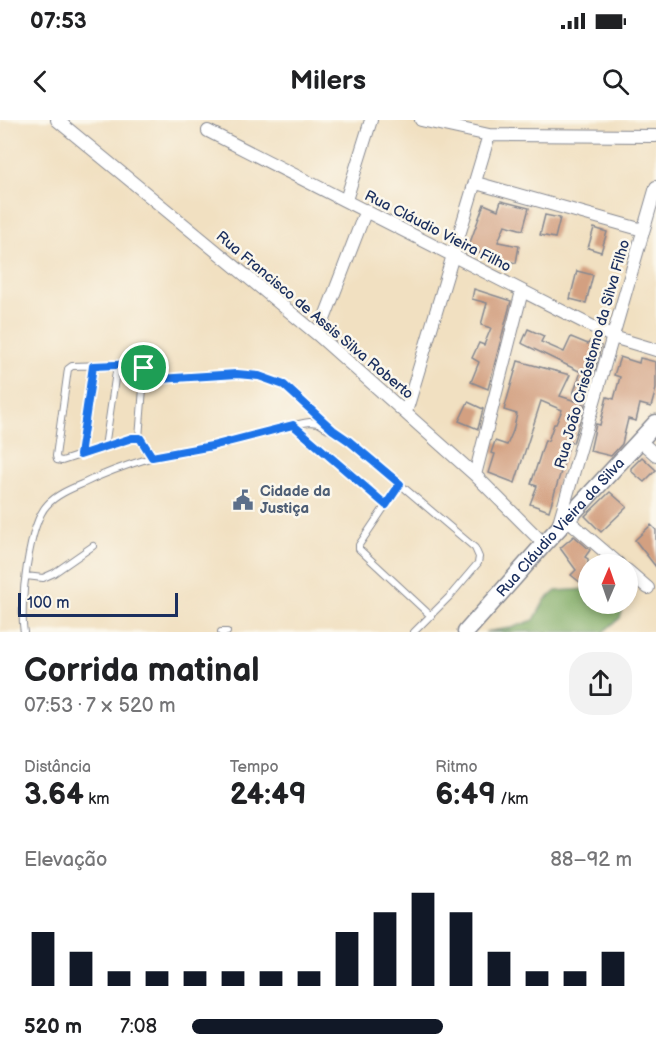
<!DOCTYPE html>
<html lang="pt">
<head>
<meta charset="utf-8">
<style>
  :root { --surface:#fff; --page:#f2f2f2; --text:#202124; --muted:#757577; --accent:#111827 }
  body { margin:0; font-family:"Balsamiq Sans",sans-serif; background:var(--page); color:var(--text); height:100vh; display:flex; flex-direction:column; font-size:22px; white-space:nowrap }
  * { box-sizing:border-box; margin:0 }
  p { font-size:20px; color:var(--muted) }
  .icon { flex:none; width:33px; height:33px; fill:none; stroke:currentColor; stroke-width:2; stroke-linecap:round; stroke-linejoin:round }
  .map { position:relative; height:512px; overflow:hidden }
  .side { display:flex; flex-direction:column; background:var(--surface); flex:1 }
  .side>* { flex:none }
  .needle { width:39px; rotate:2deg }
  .fabs { position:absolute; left:578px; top:434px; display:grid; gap:12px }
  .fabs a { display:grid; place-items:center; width:60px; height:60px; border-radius:50%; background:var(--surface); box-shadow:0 3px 9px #0003; font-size:30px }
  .scale { position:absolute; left:18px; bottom:15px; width:160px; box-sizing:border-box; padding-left:6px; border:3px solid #1b2f5e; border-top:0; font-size:16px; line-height:21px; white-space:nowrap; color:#1b2f5e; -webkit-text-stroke:4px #fbf7ec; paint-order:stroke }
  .pin { position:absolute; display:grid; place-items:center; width:51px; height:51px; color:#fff; margin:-26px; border:3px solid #fff; border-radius:50%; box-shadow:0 2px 6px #0007 }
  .round { display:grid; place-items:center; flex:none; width:63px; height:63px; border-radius:24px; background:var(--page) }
  .headline { display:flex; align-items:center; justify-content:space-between; height:102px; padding:0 24px }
  h1 { font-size:33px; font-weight:700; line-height:45px }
  .metrics { display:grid; grid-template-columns:repeat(3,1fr); gap:9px; height:102px; padding:6px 24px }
  .metrics div { display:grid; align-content:center }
  .metrics b { font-size:30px; font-weight:700 }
  .metrics small { font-size:16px; font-weight:400 }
  .metrics p { font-size:16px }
  .chart { height:168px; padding:12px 24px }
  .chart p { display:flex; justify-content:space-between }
  .chart svg { width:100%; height:108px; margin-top:6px; stroke:var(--accent); stroke-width:6 }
  ul { padding:0 24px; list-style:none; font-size:20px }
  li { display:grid; grid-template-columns:96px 72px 1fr; align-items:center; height:45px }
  li i { height:15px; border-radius:8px; background:var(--accent) }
  .status { display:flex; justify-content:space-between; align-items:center; height:42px; padding:0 30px; background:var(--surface); direction:ltr }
  .status svg { height:16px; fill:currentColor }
  header { display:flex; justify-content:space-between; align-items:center; height:78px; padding:0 24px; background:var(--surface); font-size:27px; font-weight:700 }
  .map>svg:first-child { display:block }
  .forest { fill:#7ba861; stroke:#4b6c60; stroke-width:1.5 }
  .building { fill:#d3a081 }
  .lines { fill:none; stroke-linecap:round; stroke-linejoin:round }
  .service-casing { stroke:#868890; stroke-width:8 }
  .minor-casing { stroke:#868890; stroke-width:14 }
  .tertiary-casing { stroke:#868890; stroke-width:19 }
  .service { stroke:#fff; stroke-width:6 }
  .minor { stroke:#fff; stroke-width:12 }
  .tertiary { stroke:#fff; stroke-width:16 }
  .route-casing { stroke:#fff; stroke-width:12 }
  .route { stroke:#1a73e8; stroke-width:8 }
  .labels { text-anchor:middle; stroke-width:5; stroke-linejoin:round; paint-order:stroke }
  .street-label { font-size:15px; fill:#1b2f5e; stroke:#fbf7ec }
  .service-label { font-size:15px; font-weight:bold; fill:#4e5e75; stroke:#fbf7ec; text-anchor:start }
</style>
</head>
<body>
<div class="status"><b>07:53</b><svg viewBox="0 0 49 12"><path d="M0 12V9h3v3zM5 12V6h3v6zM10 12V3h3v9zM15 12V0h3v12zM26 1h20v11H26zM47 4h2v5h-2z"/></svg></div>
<header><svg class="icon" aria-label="back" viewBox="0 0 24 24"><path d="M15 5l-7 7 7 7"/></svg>Milers<svg class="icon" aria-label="search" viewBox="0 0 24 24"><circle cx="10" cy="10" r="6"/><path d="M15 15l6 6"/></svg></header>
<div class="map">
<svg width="656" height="512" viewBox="0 0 656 512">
  <rect width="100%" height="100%" fill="#fbf7ec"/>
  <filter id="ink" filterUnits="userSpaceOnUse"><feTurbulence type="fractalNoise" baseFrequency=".0167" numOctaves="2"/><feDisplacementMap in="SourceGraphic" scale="12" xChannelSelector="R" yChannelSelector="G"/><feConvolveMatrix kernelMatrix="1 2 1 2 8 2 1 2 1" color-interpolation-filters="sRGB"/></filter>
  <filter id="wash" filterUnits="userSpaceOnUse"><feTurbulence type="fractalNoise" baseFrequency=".008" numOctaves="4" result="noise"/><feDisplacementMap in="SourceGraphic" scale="24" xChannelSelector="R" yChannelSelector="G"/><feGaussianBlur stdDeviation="1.35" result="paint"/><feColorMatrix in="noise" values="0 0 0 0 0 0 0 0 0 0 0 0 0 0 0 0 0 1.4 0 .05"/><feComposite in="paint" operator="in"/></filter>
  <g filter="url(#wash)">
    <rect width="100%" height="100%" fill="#f1e0c1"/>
    <!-- forest -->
    <path class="forest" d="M588 469V483H621L622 492 620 498 603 512H485L511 508 534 500 545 480 556 471Z"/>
    <g id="blocks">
      <!-- building -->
      <path class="building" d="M501 81 529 88 523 110 505 105 498 122 519 126 516 143 489 137 468 128 484 84 498 90Z
        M545 95 560 98 555 118 540 115Z
        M594 108 607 112 601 132 588 128Z
        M577 151 593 155 586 183 570 179Z
        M474 169 511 181 488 269 471 262 479 242 472 238 479 223 484 225 491 208 481 205 487 183 472 179Z
        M528 209 544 216 541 222 564 232 571 217 588 224 590 221 601 226 595 250 592 249 579 277 573 274 581 252 523 224 522 223Z
        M620 237 639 243 640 238 656 242V269L651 287 640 284 636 301 628 299 622 324 611 336 590 331 596 304 600 305 607 277 614 279 620 257 614 255Z
        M518 241 570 255 560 276 585 284 573 323 570 322 549 391 530 384 537 366 531 364 545 320 548 321 554 304H556L562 290 541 281 515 363 489 353 495 334 491 333 495 321 507 325 513 311 517 294 504 290Z
        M468 282 483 289 478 309 459 301Z
        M642 337 656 350 644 362 631 351V348Z
        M610 372 627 387 601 412 585 396Z
        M651 405 656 410V447L635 420Z
        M574 416 590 430 585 437 588 439V456L581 463 571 455 576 450 560 428Z"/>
    </g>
  </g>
  <g filter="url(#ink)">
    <use href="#blocks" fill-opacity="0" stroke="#868890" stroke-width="1.5"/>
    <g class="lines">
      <!-- service casing -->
      <g class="service-casing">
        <path id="service" d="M144 260 237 254 259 256 284 265 327 305
          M293 305 386 385
          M139 318 144 256 143 244 72 246 68 249 56 336 57 340 62 341 132 318H139L152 337
          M105 327 117 245
          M80 335 93 246
          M400 364 359 425V429L431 496
          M26 456 43 458 54 453 93 426
          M24 512C19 486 29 404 47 385 56 375 70 369 82 364 104 353 127 345 150 338 170 332 192 330 213 326 245 319 277 307 310 302L318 303 349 321 475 428 479 437 478 443 450 476 414 512
          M221 512H227"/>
      </g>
      <!-- minor casing -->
      <g class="minor-casing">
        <path id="minor" d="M57 0 318 215 475 355 544 424
          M421 0 489 15 656 16
          M208 11 613 217 656 230
          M476 63 643 110
          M346 80 371 0
          M318 215 366 90
          M406 292 489 15
          M640 321 656 335
          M475 355 522 171
          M568 400 619 444
          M558 406 656 67
          M627 450 648 468"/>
      </g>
      <!-- tertiary casing -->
      <g class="tertiary-casing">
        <g id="tertiary">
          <path id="s1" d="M466 512 544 424 656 303"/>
        </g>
      </g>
      <!-- service -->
      <use href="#service" class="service"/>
      <!-- minor -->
      <use href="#minor" class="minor"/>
      <!-- tertiary -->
      <use href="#tertiary" class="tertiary"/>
    </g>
  </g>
  <g class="lines" filter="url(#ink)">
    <!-- route casing -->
    <g class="route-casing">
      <path id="route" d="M138 244H143L144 260 237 254 259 256 284 265 333 310 349 321 400 364 386 385 293 305 212 326 152 337 140 318H132L80 335 93 246Z"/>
    </g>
    <!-- route -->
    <use href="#route" class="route"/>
  </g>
  <!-- icons -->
  <defs>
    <g id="civic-bare" transform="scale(1.62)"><path d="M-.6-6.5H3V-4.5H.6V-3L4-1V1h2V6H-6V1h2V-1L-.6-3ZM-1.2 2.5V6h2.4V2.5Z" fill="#5c6f8a" stroke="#fbf7ec" stroke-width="2.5" paint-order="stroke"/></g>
  </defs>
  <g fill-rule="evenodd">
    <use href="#civic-bare" x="243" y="380"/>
  </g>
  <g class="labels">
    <!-- street labels -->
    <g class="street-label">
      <text transform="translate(438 111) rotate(27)" y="5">Rua Cláudio Vieira Filho</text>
      <text transform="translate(315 195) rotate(40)" y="5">Rua Francisco de Assis Silva Roberto</text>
      <text transform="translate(592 234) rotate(-74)" y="5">Rua João Crisóstomo da Silva Filho</text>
      <text dy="5" stroke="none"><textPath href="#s1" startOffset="141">Rua Cláudio Vieira da Silva</textPath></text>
    </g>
    <!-- service labels -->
    <g class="service-label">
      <text x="260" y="376">Cidade da<tspan x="260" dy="17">Justiça</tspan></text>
    </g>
  </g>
</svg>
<div class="fabs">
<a><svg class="needle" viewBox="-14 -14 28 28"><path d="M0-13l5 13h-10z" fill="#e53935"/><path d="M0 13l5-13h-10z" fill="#757577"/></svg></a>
</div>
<div class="scale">100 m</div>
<div class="pin" style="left:144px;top:248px;background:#1e9e55"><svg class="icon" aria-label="arrive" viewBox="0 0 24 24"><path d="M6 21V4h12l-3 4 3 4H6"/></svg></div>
</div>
<section class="side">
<div class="headline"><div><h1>Corrida matinal</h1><p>07:53 · 7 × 520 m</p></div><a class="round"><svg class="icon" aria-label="share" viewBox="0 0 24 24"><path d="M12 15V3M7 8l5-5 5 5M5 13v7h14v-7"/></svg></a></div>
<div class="metrics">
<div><p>Distância</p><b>3.64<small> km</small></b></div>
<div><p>Tempo</p><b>24:49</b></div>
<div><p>Ritmo</p><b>6:49<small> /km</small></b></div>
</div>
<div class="chart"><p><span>Elevação</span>88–92 m</p>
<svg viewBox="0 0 160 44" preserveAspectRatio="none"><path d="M5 44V22M15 44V30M25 44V38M35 44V38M45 44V38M55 44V38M65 44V38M75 44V38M85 44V22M95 44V14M105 44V6M115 44V14M125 44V30M135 44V38M145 44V38M155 44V30"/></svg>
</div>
<ul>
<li><b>520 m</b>7:08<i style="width:57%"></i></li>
</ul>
</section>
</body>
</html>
